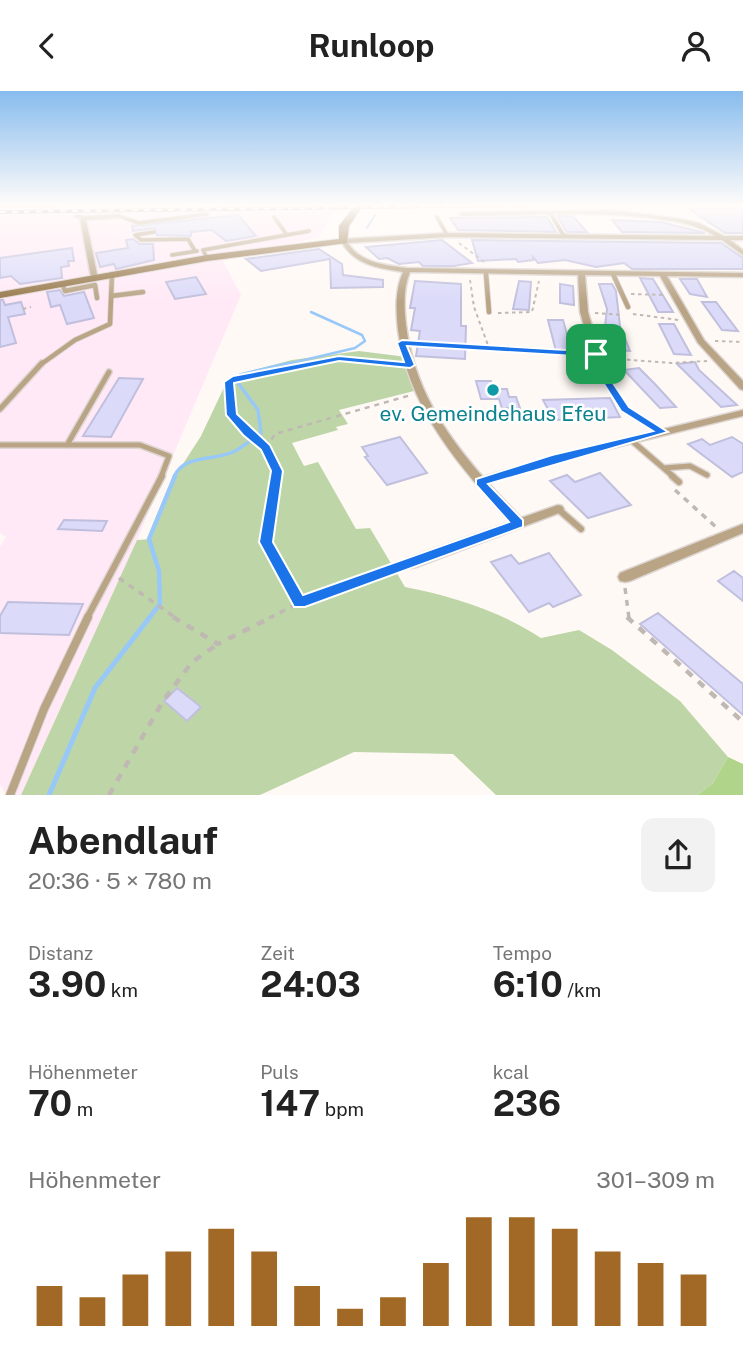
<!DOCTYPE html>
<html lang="de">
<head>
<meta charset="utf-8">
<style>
  :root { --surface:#fff; --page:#f2f2f2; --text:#222; --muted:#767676; --accent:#a26926 }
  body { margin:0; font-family:"Public Sans",sans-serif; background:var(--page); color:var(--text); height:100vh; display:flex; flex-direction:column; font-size:26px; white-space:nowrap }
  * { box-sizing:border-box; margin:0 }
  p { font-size:23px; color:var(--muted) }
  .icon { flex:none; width:38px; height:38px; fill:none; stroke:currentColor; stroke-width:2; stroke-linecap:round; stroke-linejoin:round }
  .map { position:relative; height:704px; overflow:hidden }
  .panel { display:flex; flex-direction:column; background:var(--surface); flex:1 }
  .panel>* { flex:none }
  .pin { position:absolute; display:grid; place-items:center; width:60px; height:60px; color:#fff; margin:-30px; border-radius:14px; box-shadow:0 4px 10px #0006 }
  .round { display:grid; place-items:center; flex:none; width:74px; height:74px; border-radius:14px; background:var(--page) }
  .summary { display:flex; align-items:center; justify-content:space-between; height:119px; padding:0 28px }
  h1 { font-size:38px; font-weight:700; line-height:52px }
  .figures { display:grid; grid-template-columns:repeat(3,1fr); gap:10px; height:119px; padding:7px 28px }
  .figures div { display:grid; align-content:center }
  .figures b { font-size:35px; font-weight:700 }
  .figures small { font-size:19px; font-weight:400 }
  .figures p { font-size:19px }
  .chart { height:196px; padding:14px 28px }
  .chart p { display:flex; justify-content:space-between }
  .chart svg { width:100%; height:126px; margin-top:7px; stroke:var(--accent); stroke-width:6 }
  header { display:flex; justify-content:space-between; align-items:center; height:91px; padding:0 28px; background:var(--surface); font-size:32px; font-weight:700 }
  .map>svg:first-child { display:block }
  .industrial { fill:#ffe9f6 }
  .green { fill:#bed6a7 }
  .forest { fill:#b0d48a }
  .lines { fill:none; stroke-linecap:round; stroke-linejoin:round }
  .stream-far4 { stroke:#97c8f8; stroke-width:2 }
  .stream-far3 { stroke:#97c8f8; stroke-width:2.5 }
  .stream-far2 { stroke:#97c8f8; stroke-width:3.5 }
  .stream-far1 { stroke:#97c8f8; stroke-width:4.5 }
  .stream { stroke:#97c8f8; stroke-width:5 }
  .building { fill:#dbdaf9; stroke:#c0bfdd; stroke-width:2 }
  .lane-far4-casing { stroke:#ddd6d2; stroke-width:5 }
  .lane-far3-casing { stroke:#ddd6d2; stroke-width:6 }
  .lane-far2-casing { stroke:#ddd6d2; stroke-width:8 }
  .lane-far1-casing { stroke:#ddd6d2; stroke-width:9 }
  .lane-casing { stroke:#ddd6d2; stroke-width:10 }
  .street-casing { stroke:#ddd6d2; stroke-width:3 }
  .secondary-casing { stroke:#ddd6d2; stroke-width:2 }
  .path-far3 { stroke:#c0b8b3; stroke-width:2; stroke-dasharray:3.5 3.5; stroke-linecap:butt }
  .path-far2 { stroke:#c0b8b3; stroke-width:2.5; stroke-dasharray:5 5; stroke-linecap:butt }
  .path-far1 { stroke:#c0b8b3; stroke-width:3.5; stroke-dasharray:6 6; stroke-linecap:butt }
  .path { stroke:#c0b8b3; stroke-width:4.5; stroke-dasharray:8 8; stroke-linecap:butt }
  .lane-far4 { stroke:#b9a486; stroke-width:3.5 }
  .lane-far3 { stroke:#b9a486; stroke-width:4.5 }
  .lane-far2 { stroke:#b9a486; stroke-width:5 }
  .lane-far1 { stroke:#b9a486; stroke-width:6 }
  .lane { stroke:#b9a486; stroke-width:8 }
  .street { fill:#b9a486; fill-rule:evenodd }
  .secondary { fill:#98794c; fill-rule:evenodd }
  .rail-casing { stroke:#645a52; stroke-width:3.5 }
  .rail { stroke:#fff; stroke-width:2; stroke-dasharray:6; stroke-linecap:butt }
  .path-bridge { stroke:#c0b8b3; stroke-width:2; stroke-dasharray:3.5 3.5; stroke-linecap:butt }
  .route { fill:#1a73e8; stroke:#fff; stroke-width:2; fill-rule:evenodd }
  .culture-dot { fill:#0f9aa8; stroke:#fff; stroke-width:2.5 }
  .labels { text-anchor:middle; stroke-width:5; stroke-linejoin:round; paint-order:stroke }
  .culture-label { font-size:21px; fill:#0d838f; stroke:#fff }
</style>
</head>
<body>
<header><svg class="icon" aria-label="back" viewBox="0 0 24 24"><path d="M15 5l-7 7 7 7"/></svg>Runloop<svg class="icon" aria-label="person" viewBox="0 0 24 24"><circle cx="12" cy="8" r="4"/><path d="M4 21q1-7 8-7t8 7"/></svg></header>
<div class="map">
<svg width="743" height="704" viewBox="0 0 743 704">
  <rect width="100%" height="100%" fill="#fff9f5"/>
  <!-- industrial -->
  <path class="industrial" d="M335 118 319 146 223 170 241 204 137 449 21 704H6L0 693V456L6 446 0 442V123Z"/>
  <!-- green -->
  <path class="green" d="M359 260 407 266 418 299 339 319 348 333 336 336 338 339 292 352 304 375 318 371 356 438 370 437 405 496C452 505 500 520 541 547L579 539 612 559 680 610 728 666 713 692 697 704H496L453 663 354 661 260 704H21L137 449 151 448 179 379 201 345 227 290 243 282 292 269Z"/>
  <!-- forest -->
  <path class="forest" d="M728 666 743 673V704H697L713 692Z"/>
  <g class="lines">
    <!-- stream-far4 -->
    <path class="stream-far4" d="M367 137 375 124"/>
    <!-- stream-far3 -->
    <path class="stream-far3" d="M283 274 355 257 365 250 362 244 311 221"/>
    <!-- stream-far2 -->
    <path class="stream-far2" d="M174 386C184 363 214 370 233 361 243 356 252 348 261 342L258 319 238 292 240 284 290 272"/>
    <!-- stream-far1 -->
    <path class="stream-far1" d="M149 527 160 513 159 480 149 448 175 385"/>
    <!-- stream -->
    <path class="stream" d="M49 704 95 597 150 526"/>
  </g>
  <!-- building -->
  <path class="building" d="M738 117 743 120V142H725L689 118Z
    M238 124 256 145 226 150 212 139 191 141V145L157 144 155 137 133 140 132 135Z
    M557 125H573L587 141H567Z
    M547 126 556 141 458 139 450 127Z
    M612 129 661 131 705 142 622 141Z
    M133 148 140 153H153L154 169 116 178 114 173 100 176 96 162 128 157 126 149Z
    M442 149 472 172 454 175H423L419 171 399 173 387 167 379 168 366 156Z
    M472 149 721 152 743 167V178H632L624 172 596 176 565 169 538 172 533 166V169L518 171 516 168 478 170Z
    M72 157 74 170H68L69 175 61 176 62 187 20 193 11 185 0 187V167Z
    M319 158 342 173 343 184 383 189V196L331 197 330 168 261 180 246 168Z
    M196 186 206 203 175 208 166 191Z
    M640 187 653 188 673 221H658Z
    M680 188H697L707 206 690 203Z
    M415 190 461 193V235H466L465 268 416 265 420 240 411 239 415 217H410Z
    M519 190 531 191 529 219 513 218Z
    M560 193 573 195 574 214 560 212Z
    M599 193H612L616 200 620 235 630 260 614 259 605 235 607 218Z
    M60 199 64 205 84 201 94 227 67 233 60 214 51 216 47 201Z
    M0 209H3L5 214 21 211 25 223 8 226 16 252 0 256Z
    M702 211H716L738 240 722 239Z
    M548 229H563L572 261 556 260Z
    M659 233H674L691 264 674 263Z
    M695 271 699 279 737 314 721 316 677 273Z
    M639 277 654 292 676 316 660 317 624 279Z
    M119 287 143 288 111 346 83 345Z
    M476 290H491L493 298H507L509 306H516L520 317H502L499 308H481Z
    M610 307 620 326 554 329 543 309Z
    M400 346 427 382 387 394 365 366 368 365 362 356Z
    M732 346 743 353V381L732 386 688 353 702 348 710 354Z
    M600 382 631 414 588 427 550 390 567 384 575 391Z
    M64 429 107 430 102 440 58 438Z
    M549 462 581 504 553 516 549 512 529 521 491 471 511 464 519 473Z
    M734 480 743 487V510L718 490Z
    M8 511 83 513 69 544 0 542V525Z
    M658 522 743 593V624L640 533Z
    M177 597 201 616 187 630 164 610Z"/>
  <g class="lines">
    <!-- lane-far4 casing -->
    <g class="lane-far4-casing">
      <path id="lane-far4" d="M0 115 112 113
        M550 122 564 145
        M119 125 139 132 207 123
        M274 126 287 144
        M437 126 447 144
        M154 141 135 144 141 149 188 148 195 160
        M172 164 197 160
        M207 167 203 159 309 140"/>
    </g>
    <!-- lane-far3 casing -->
    <g class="lane-far3-casing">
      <path id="lane-far3" d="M486 183 489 221
        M613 183 628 216
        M62 192 65 200 95 194 97 207
        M111 205 143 201
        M40 274 75 249 110 233 112 183"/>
    </g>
    <!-- lane-far2 casing -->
    <g class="lane-far2-casing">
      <path id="lane-far2" d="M0 318 42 272
        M631 349 674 386
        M0 354H140L169 365 161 386
        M67 354 109 281
        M664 377 690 375 707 384"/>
    </g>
    <!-- lane-far1 casing -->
    <g class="lane-far1-casing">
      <path id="lane-far1" d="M672 385 679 391
        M558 418 581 438
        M87 527 162 385"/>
    </g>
    <!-- lane casing -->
    <g class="lane-casing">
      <path id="lane" d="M10 704 44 618 88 526"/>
    </g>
    <!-- street casing -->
    <g class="street-casing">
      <path id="street" d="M613 119 682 128 699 132 724 145H743V149H730L743 159V164L722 149 447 146 348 152C360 172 385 174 407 177L743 182V186L667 185 704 249 743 290V299L740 298 698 252 660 185 585 184 588 221 600 263 599 271 595 274 591 271 592 263 580 221 578 184 410 181C403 198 404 216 406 234 414 296 443 340 483 386L556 364 743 319V325L559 370 488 392 521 427 558 414 562 415 564 418 562 421 416 476 411 477 406 476 405 472 406 468 510 431C459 375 408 317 398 239 396 219 395 199 403 181 378 177 354 174 341 150L344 148 447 142 715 145C693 131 668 129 642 126 582 120 522 124 462 125L459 123 462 121Z
        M77 123 83 125 119 123 122 125 119 127 86 129 98 188 91 186 80 128 74 125Z
        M743 433V442L630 490 625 491 620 490 618 486 620 482Z"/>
    </g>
    <!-- secondary casing -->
    <g class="secondary-casing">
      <path id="secondary" d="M356 113H364L349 135 347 152 207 170 0 207V201L207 164 339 148V135Z"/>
    </g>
    <!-- path-far3 -->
    <path class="path-far3" d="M643 115H652
      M459 152 487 173
      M470 189 474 216 489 257
      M631 203 666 204
      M23 218 31 216
      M498 222 532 221 539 190
      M595 222 623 224
      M633 223 679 229
      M715 250 743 251
      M415 253 587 263
      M606 267 671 272 707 270
      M307 274 339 267 398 273"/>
    <!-- path-far2 -->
    <path class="path-far2" d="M390 272 398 273
      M600 276 625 318 652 335
      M266 357 275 343 411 304
      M276 386C280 361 247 339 231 324L229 291 315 272"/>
    <!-- path-far1 -->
    <path class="path-far1" d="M276 385 266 451 299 512
      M675 399 716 436
      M119 487 176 527
      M625 497 629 527
      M269 527 299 512 401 475"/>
    <!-- path -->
    <path class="path" d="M173 526 218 553 272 526
      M627 526 743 631
      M109 704 163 610 192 571 218 553"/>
    <!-- lane-far4 -->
    <use href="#lane-far4" class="lane-far4"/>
    <!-- lane-far3 -->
    <use href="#lane-far3" class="lane-far3"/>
    <!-- lane-far2 -->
    <use href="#lane-far2" class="lane-far2"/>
    <!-- lane-far1 -->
    <use href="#lane-far1" class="lane-far1"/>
    <!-- lane -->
    <use href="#lane" class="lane"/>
    <!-- street -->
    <use href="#street" class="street"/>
    <!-- secondary -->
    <use href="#secondary" class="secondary"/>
    <!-- rail casing -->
    <g class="rail-casing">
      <path id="rail" d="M0 121 611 113"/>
    </g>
    <!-- rail -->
    <use href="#rail" class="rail"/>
    <!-- path-bridge -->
    <path class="path-bridge" d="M624 113 631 120"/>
  </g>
  <!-- sky -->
  <linearGradient id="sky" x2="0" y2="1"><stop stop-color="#87bcee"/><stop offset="0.54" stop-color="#fffcfa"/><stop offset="1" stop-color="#fffcfa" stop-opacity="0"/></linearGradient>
  <rect width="743" height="211" fill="url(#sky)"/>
  <!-- route -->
  <path class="route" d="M402 249 600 261 599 271 629 316 668 341 488 393 523 429V436L305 516H294L259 451 271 380 261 359 243 344 226 324 224 291 233 285 339 265 404 271 397 252ZM407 255 591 266 590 271 621 320 653 340 552 364 476 388V394L509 431 303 504 273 451 283 380 270 354 237 323 234 292 339 270 410 277 415 274Z"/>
  <!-- markers -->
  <circle class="culture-dot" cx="493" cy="299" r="7"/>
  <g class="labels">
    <!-- culture labels -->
    <g class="culture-label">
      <text x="493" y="330">ev. Gemeindehaus Efeu</text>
    </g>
  </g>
</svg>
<div class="pin" style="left:596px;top:263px;background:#1e9e55"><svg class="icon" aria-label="arrive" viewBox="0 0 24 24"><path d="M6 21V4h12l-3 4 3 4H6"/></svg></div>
</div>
<section class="panel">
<div class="summary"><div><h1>Abendlauf</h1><p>20:36 · 5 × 780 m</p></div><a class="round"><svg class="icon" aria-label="share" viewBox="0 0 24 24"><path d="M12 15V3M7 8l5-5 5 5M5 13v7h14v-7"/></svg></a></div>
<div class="figures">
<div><p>Distanz</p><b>3.90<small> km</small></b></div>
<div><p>Zeit</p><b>24:03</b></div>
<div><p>Tempo</p><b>6:10<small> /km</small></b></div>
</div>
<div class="figures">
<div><p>Höhenmeter</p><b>70<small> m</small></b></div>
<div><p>Puls</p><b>147<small> bpm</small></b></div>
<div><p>kcal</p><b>236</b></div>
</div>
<div class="chart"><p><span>Höhenmeter</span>301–309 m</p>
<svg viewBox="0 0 160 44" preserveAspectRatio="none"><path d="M5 44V30M15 44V34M25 44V26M35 44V18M45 44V10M55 44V18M65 44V30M75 44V38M85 44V34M95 44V22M105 44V6M115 44V6M125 44V10M135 44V18M145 44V22M155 44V26"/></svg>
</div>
</section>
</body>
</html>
